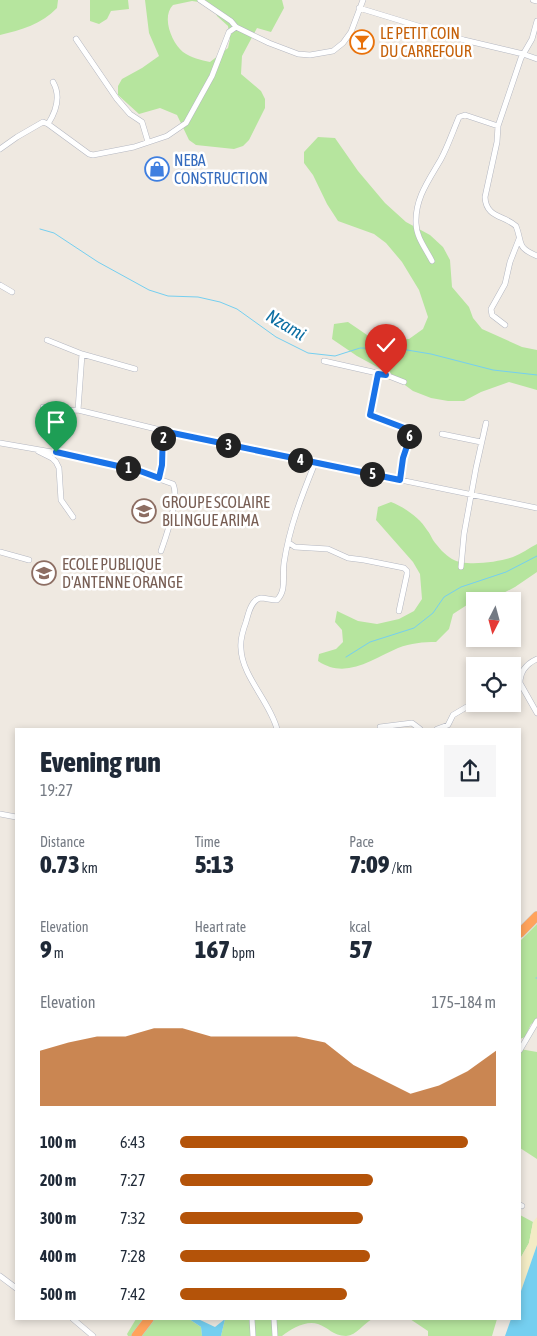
<!DOCTYPE html>
<html lang="en">
<head>
<meta charset="utf-8">
<style>
  :root { --surface:#fff; --page:#f6f6f7; --text:#1f2937; --muted:#747a83; --accent:#b45309 }
  body { margin:0; font-family:"Asap Condensed",sans-serif; background:var(--page); color:var(--text); height:100vh; display:flex; flex-direction:column; font-size:19px; white-space:nowrap }
  * { box-sizing:border-box; margin:0 }
  p { font-size:16px; color:var(--muted) }
  .icon { flex:none; width:28px; height:28px; fill:none; stroke:currentColor; stroke-width:2; stroke-linecap:round; stroke-linejoin:round }
  .map { position:relative; flex:1; overflow:hidden }
  .details { position:absolute; left:15px; top:728px; width:506px; height:592px; display:flex; flex-direction:column; background:var(--surface); border-radius:0px; box-shadow:0 2px 8px #0003 }
  .details>* { flex:none }
  .needle { width:32px; rotate:186deg }
  .tools { position:absolute; left:466px; top:592px; display:grid; gap:10px }
  .tools a { display:grid; place-items:center; width:55px; height:55px; border-radius:0px; background:var(--surface); box-shadow:0 2px 8px #0003; font-size:25px }
  .pin { position:absolute; display:grid; place-items:center; width:42px; height:42px; color:#fff; margin:-51px -21px; border-radius:50% 50% 50% 0; rotate:-45deg; box-shadow:0 0 5px #0007 }
  .pin .icon { rotate:45deg }
  .km { position:absolute; width:25px; height:25px; margin:-12px; border-radius:50%; background:#222; color:#fff; font-size:14px; line-height:25px; text-align:center }
  .round { display:grid; place-items:center; flex:none; width:52px; height:52px; border-radius:0px; background:var(--page) }
  .overview { display:flex; align-items:center; justify-content:space-between; height:85px; padding:0 25px }
  h1 { font-size:28px; font-weight:800; line-height:38px }
  .metrics { display:grid; grid-template-columns:repeat(3,1fr); gap:8px; height:85px; padding:5px 25px }
  .metrics div { display:grid; align-content:center }
  .metrics b { font-size:25px; font-weight:800 }
  .metrics small { font-size:14px; font-weight:400 }
  .metrics p { font-size:14px }
  .chart { height:140px; padding:10px 25px }
  .chart p { display:flex; justify-content:space-between }
  .chart svg { width:100%; height:90px; margin-top:5px; fill:var(--accent); opacity:.7 }
  ul { padding:0 25px; list-style:none; font-size:16px }
  li { display:grid; grid-template-columns:80px 60px 1fr; align-items:center; height:38px }
  li i { height:12px; border-radius:6px; background:var(--accent) }
  .map>svg:first-child { display:block }
  .green { fill:#b6e59e; fill-rule:evenodd }
  .sand { fill:#f3ecc5 }
  .water { fill:#75cff0 }
  .lines { fill:none; stroke-linecap:round; stroke-linejoin:round }
  .stream { stroke:#75cff0; stroke-width:1 }
  .street-casing { stroke:#b4b7c1; stroke-width:6 }
  .highway-casing { stroke:#c9c9c9; stroke-width:10 }
  .street { stroke:#fff; stroke-width:5 }
  .highway { stroke:#ffa35c; stroke-width:9 }
  .route-casing { stroke:#fff; stroke-width:10 }
  .route { stroke:#1a73e8; stroke-width:6 }
  .labels { text-anchor:middle; stroke-width:5; stroke-linejoin:round; paint-order:stroke }
  .food-label { font-size:16px; fill:#c56008; stroke:#fff; text-anchor:start }
  .shop-label { font-size:16px; fill:#366cbe; stroke:#fff; text-anchor:start }
  .education-label { font-size:16px; fill:#785e54; stroke:#fff; text-anchor:start }
  .water-label { font-size:18px; font-style:italic; fill:#0d6fa3; stroke:#fff }
</style>
</head>
<body>
<div class="map">
<svg width="537" height="1336" viewBox="0 0 537 1336">
  <rect width="100%" height="100%" fill="#efe9e1"/>
  <!-- green -->
  <path class="green" d="M0 0H58L57 8C42 24 21 30 0 35Z
    M90 0H128L129 9 111 11 107 19 99 24 90 21Z
    M145 0H282L284 8 271 32 257 28 242 56 241 74 261 91 265 99V108L249 140 243 146 234 149 196 145 189 140 177 115 160 108 139 114 118 95V86L122 79 142 68 159 56 149 33ZM192 1 206 3 214 7 217 16 228 26 230 39 228 48 210 62C201 60 191 58 183 52 172 43 161 17 173 5Z
    M318 137 335 138 358 171 385 203 406 222 430 235 443 247 450 260 452 287 469 307 473 318 482 329 522 347 537 350V390L509 382 481 392 464 401H448L431 398 413 391 390 374 357 356 332 339 334 324 348 322 370 337 409 339 423 329 428 317 419 290 402 262 386 243 374 234 338 221 327 204 313 175 304 163V152Z
    M391 502C404 507 420 518 427 530 430 533 431 537 433 540 438 547 445 555 452 559 465 567 499 562 513 557 521 554 529 548 537 544V572L515 587 492 599 470 603 453 614 449 629 436 642C423 642 411 643 398 648 372 659 346 680 318 661L319 654 336 649 343 642 342 630 335 622 337 611 358 621 377 624 399 619 414 611 422 599 420 574 413 562 376 520 378 507Z
    M537 924V1021L531 1024 525 1037 520 1039V941Z
    M520 1049 537 1052V1159L520 1148Z
    M520 1215 533 1222 529 1243 520 1259Z
    M136 1319H189L201 1327 202 1336H128L127 1334Z
    M225 1319H372C363 1324 357 1335 346 1336 333 1336 328 1327 318 1324 306 1320 291 1329 282 1336H221Z
    M410 1319H497L492 1336H428V1331Z"/>
  <!-- sand -->
  <path class="sand" d="M537 1217V1245L520 1294V1259L529 1243 533 1222Z"/>
  <!-- water -->
  <path class="water" d="M537 1245V1336H505L511 1319H520V1294Z
    M189 1319H198L215 1327 225 1319 221 1336H202L201 1327Z"/>
  <g class="lines">
    <!-- stream -->
    <path class="stream" d="M40 229 54 233 98 262 149 290 168 296 198 297 220 302 237 309 276 337 308 353 335 356 360 348 401 349 431 354 493 370 537 375
      M346 657 370 642 414 628 433 613 444 597 461 587 506 572 537 556
      M536 978H537"/>
    <!-- street casing -->
    <g class="street-casing">
      <path id="street" d="M200 0 231 21 236 27 269 43 298 54 310 55 333 51 343 43 351 32 363 0
        M533 0 537 1
        M359 8 464 40 523 54 537 59
        M537 21 532 39 521 58 498 126 497 142 485 197C486 218 504 215 516 226 523 244 516 247 537 256
        M76 39 117 99 130 114 142 122 148 142
        M48 124C57 110 61 96 53 82
        M0 149 17 137 43 122 48 124 89 154 93 155 134 147 167 136 186 123 212 76 229 32 236 27
        M432 261C426 249 416 237 416 223 415 198 429 180 441 159 448 146 453 131 459 117L465 115 498 126
        M0 285 12 292
        M505 325 492 315 491 309 505 284 510 262 519 239
        M47 340 82 354
        M324 361 386 375 404 382
        M378 375 370 415 403 426C415 435 405 448 403 459 401 466 401 473 400 480
        M43 407 64 411 78 410 181 435 537 508
        M78 410 82 354 135 369
        M442 434 481 442
        M0 443 92 459 140 471 159 479 163 431
        M38 451 52 458 56 462 59 468 61 500 73 517
        M159 479 173 484C180 498 166 537 161 551
        M289 543 295 547 328 549 348 558 364 560 404 568 407 571V574L399 611
        M0 552 29 560
        M461 567 464 534 476 468 486 423
        M512 682 520 683 537 713
        M520 683C520 671 526 664 537 659
        M380 727 412 723 420 729
        M277 729C270 702 242 676 241 649 240 641 243 630 246 622 248 615 251 599 261 598 266 598 271 600 277 600 287 590 282 576 284 563 289 528 302 495 315 463
        M437 729 448 725 453 715 475 702
        M0 814 16 817
        M520 1050 537 1021
        M520 1205 522 1206
        M0 1276 16 1288
        M73 1319 93 1336
        M252 1319 253 1336
        M274 1319 275 1336"/>
    </g>
    <!-- highway casing -->
    <g class="highway-casing">
      <path id="highway" d="M520 933 537 916
        M136 1336 149 1319"/>
    </g>
    <!-- street -->
    <use href="#street" class="street"/>
    <!-- highway -->
    <use href="#highway" class="highway"/>
  </g>
  <g class="lines">
    <!-- route casing -->
    <g class="route-casing">
      <path id="route" d="M56 452 140 471 159 478 162 465 163 431 400 480 403 458 409 440 407 429 370 415 378 374 386 375"/>
    </g>
    <!-- route -->
    <use href="#route" class="route"/>
  </g>
  <!-- icons -->
  <defs>
    <g id="bar-ring" transform="scale(1.25)"><circle r="9.5" fill="#fff" stroke="#e8710a" stroke-width="1.5"/><path d="M-6-5H6L.8 .8V4.5H3.5V6h-7V4.5H-.8V.8Z" fill="#e8710a"/></g>
    <g id="shop-ring" transform="scale(1.25)"><circle r="9.5" fill="#fff" stroke="#3f7fe0" stroke-width="1.5"/><path d="M-5-2.5h2.3a2.7 3.5 0 0 1 5.4 0H5L5.5 6h-11ZM-1.5-2.5h3a1.5 2.3 0 0 0-3 0Z" fill="#3f7fe0"/></g>
    <g id="school-ring" transform="scale(1.25)"><circle r="9.5" fill="#fff" stroke="#8d6e63" stroke-width="1.5"/><path d="M0-5L7-2L0 1L-7-2ZM-4 1L0 2.5L4 1V4Q0 6-4 4Z" fill="#8d6e63"/></g>
  </defs>
  <g fill-rule="evenodd">
    <use href="#bar-ring" x="362" y="42"/>
    <use href="#shop-ring" x="157" y="169"/>
    <use href="#school-ring" x="144" y="511"/>
    <use href="#school-ring" x="44" y="573"/>
  </g>
  <g class="labels">
    <!-- food labels -->
    <g class="food-label">
      <text x="380" y="39">LE PETIT COIN<tspan x="380" dy="18">DU CARREFOUR</tspan></text>
    </g>
    <!-- shop labels -->
    <g class="shop-label">
      <text x="174" y="166">NEBA<tspan x="174" dy="18">CONSTRUCTION</tspan></text>
    </g>
    <!-- education labels -->
    <g class="education-label">
      <text x="162" y="508">GROUPE SCOLAIRE<tspan x="162" dy="18">BILINGUE ARIMA</tspan></text>
      <text x="62" y="570">ECOLE PUBLIQUE<tspan x="62" dy="18">D'ANTENNE ORANGE</tspan></text>
    </g>
    <!-- water labels -->
    <g class="water-label">
      <text transform="translate(286 325) rotate(31)" y="6">Nzami</text>
    </g>
  </g>
</svg>
<div class="tools">
<a><svg class="needle" viewBox="-14 -14 28 28"><path d="M0-13l5 13h-10z" fill="#e53935"/><path d="M0 13l5-13h-10z" fill="#747a83"/></svg></a>
<a><svg class="icon" aria-label="locate" viewBox="0 0 24 24"><circle cx="12" cy="12" r="6"/><path d="M12 2v4M12 18v4M2 12h4M18 12h4"/></svg></a>
</div>
<div class="pin" style="left:56px;top:452px;background:#1e9e55"><svg class="icon" aria-label="arrive" viewBox="0 0 24 24"><path d="M6 21V4h12l-3 4 3 4H6"/></svg></div>
<div class="pin" style="left:386px;top:375px;background:#d93025"><svg class="icon" aria-label="check" viewBox="0 0 24 24"><path d="M5 12l5 5 9-10"/></svg></div>
<b class="km" style="left:128px;top:468px">1</b>
<b class="km" style="left:163px;top:438px">2</b>
<b class="km" style="left:228px;top:445px">3</b>
<b class="km" style="left:300px;top:460px">4</b>
<b class="km" style="left:372px;top:474px">5</b>
<b class="km" style="left:409px;top:436px">6</b>
<section class="details">
<div class="overview"><div><h1>Evening run</h1><p>19:27</p></div><a class="round"><svg class="icon" aria-label="share" viewBox="0 0 24 24"><path d="M12 15V3M7 8l5-5 5 5M5 13v7h14v-7"/></svg></a></div>
<div class="metrics">
<div><p>Distance</p><b>0.73<small> km</small></b></div>
<div><p>Time</p><b>5:13</b></div>
<div><p>Pace</p><b>7:09<small> /km</small></b></div>
</div>
<div class="metrics">
<div><p>Elevation</p><b>9<small> m</small></b></div>
<div><p>Heart rate</p><b>167<small> bpm</small></b></div>
<div><p>kcal</p><b>57</b></div>
</div>
<div class="chart"><p><span>Elevation</span>175–184 m</p>
<svg viewBox="0 0 160 44" preserveAspectRatio="none"><path d="M0 44V17L10 13L20 10L30 10L40 6L50 6L60 10L70 10L80 10L90 10L100 13L110 24L120 31L130 38L140 34L150 27L160 17V44z"/></svg>
</div>
<ul>
<li><b>100 m</b>6:43<i style="width:91%"></i></li>
<li><b>200 m</b>7:27<i style="width:61%"></i></li>
<li><b>300 m</b>7:32<i style="width:58%"></i></li>
<li><b>400 m</b>7:28<i style="width:60%"></i></li>
<li><b>500 m</b>7:42<i style="width:53%"></i></li>
</ul>
</section>
</div>
</body>
</html>
